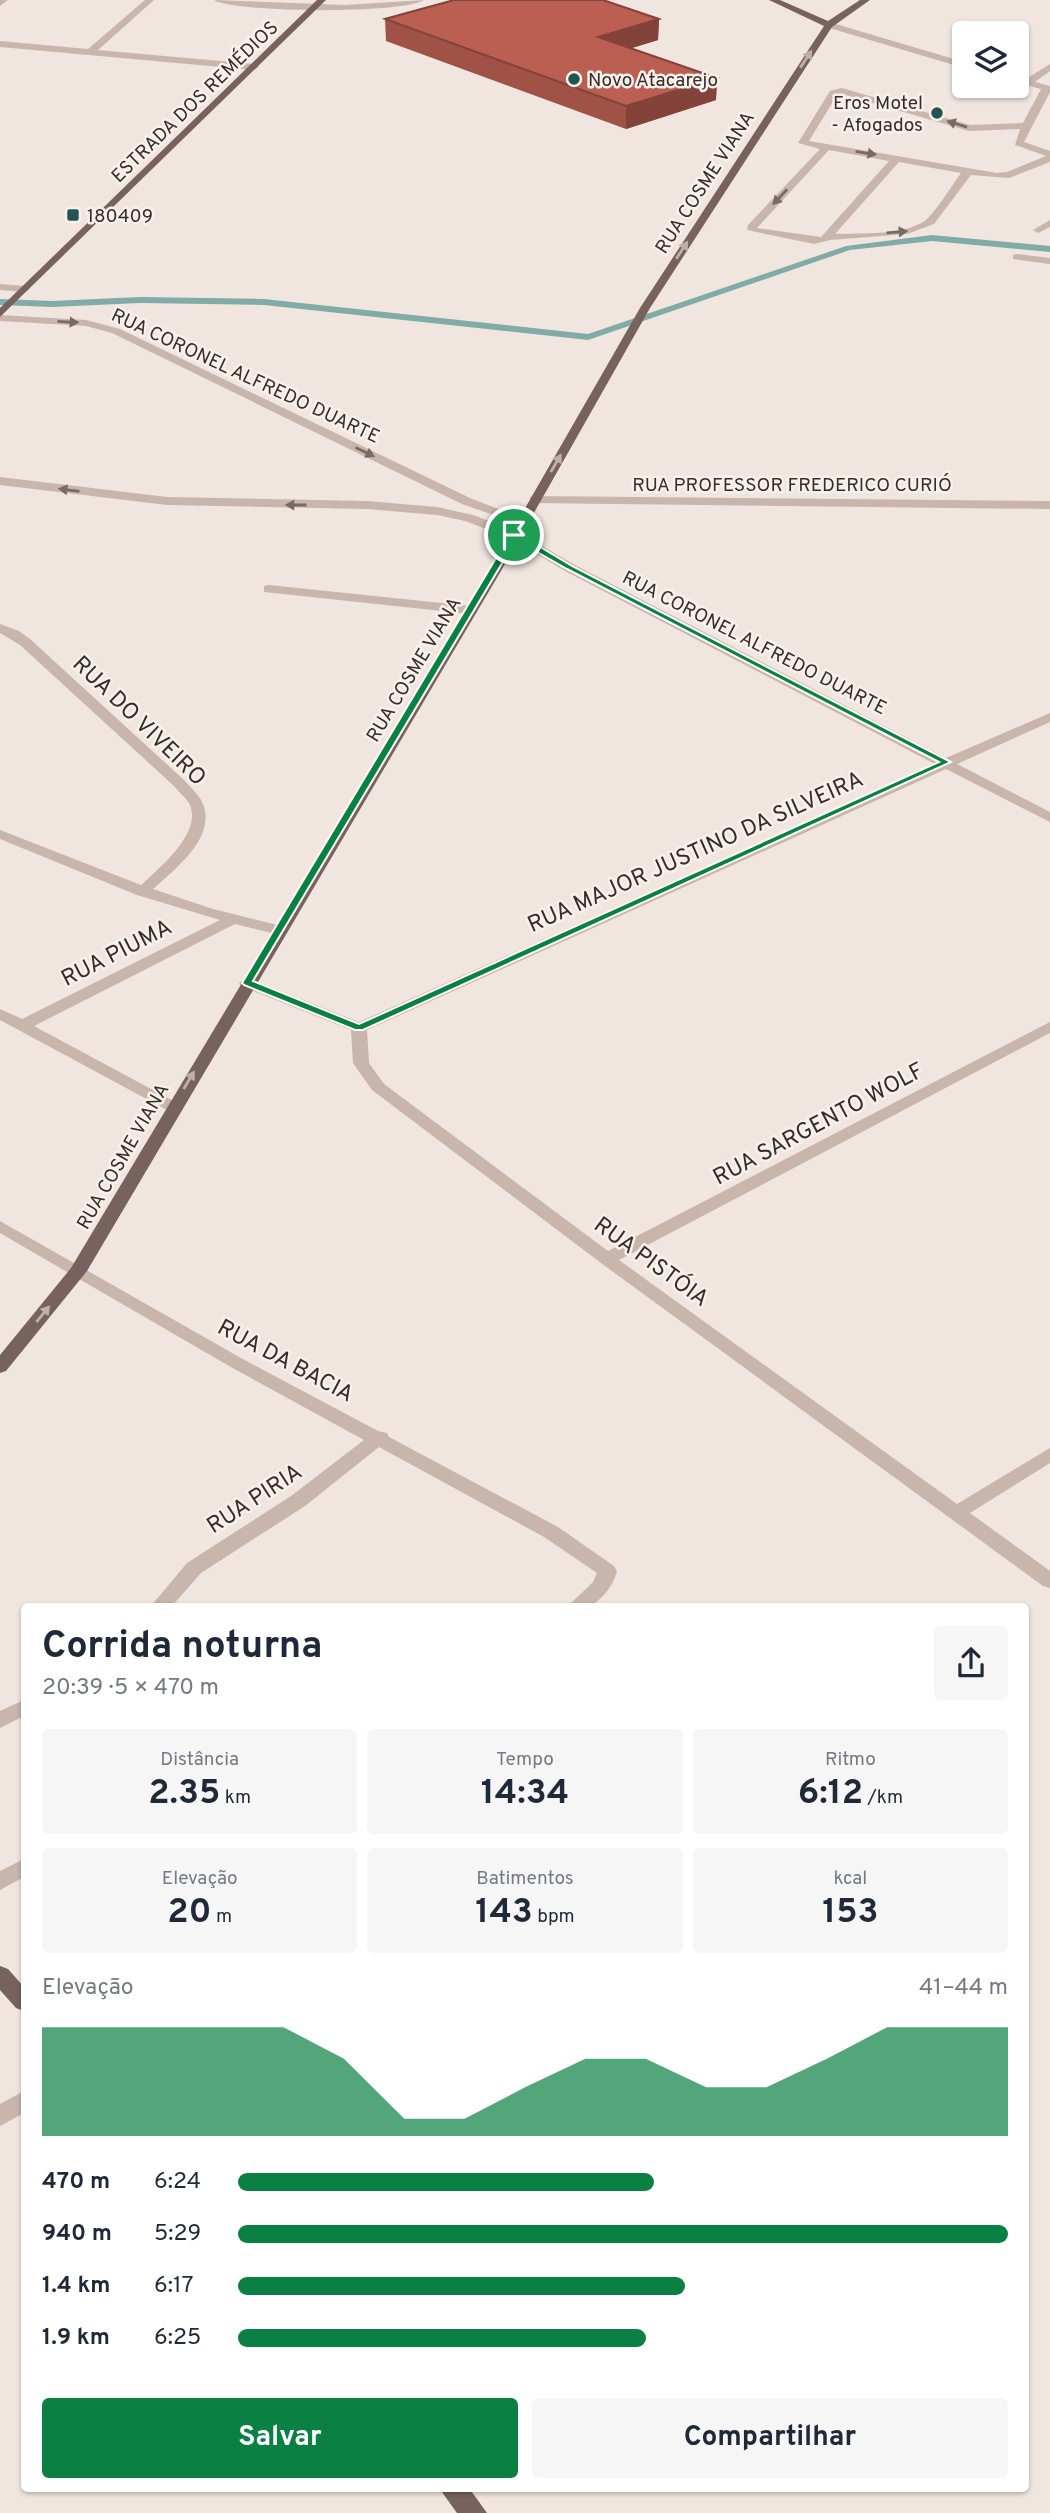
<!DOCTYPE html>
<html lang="pt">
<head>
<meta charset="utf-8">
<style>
  :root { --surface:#fff; --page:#f6f6f7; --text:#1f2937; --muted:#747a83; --accent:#0b8043 }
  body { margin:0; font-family:Overpass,sans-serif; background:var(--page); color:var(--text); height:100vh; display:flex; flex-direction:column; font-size:26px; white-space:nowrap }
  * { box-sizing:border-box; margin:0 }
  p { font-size:23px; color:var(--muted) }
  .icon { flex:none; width:38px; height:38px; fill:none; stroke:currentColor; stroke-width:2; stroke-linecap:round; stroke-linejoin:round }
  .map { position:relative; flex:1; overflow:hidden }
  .side { position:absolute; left:21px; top:1603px; width:1008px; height:889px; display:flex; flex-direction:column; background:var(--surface); border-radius:7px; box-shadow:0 2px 5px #0004 }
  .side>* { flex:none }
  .controls { position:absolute; left:952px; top:21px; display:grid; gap:14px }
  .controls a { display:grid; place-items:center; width:77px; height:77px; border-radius:7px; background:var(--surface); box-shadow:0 2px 5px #0004; font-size:35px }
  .pin { position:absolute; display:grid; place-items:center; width:60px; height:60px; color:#fff; margin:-30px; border:4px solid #fff; border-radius:50%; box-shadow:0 2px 7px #0007 }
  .round { display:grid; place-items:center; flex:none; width:74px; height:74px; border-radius:7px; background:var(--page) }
  .overview { display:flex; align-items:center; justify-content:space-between; height:119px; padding:0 21px }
  h1 { font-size:38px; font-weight:700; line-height:52px }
  .metrics { display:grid; grid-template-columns:repeat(3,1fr); gap:10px; height:119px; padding:7px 21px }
  .metrics div { display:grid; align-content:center; border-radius:7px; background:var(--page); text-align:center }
  .metrics b { font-size:35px; font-weight:700 }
  .metrics small { font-size:19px; font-weight:400 }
  .metrics p { font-size:19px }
  .chart { height:196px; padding:14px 21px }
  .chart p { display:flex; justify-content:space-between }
  .chart svg { width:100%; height:126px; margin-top:7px; fill:var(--accent); opacity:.7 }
  .cta { display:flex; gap:14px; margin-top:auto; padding:14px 21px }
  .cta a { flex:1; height:80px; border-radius:7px; background:var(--accent); color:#fff; font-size:28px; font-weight:700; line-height:80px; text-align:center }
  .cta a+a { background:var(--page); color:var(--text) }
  ul { padding:0 21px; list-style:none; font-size:23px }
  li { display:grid; grid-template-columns:112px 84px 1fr; align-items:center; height:52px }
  li i { height:18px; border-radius:9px; background:var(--accent) }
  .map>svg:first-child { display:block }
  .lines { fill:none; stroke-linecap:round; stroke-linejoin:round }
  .stream { fill:#80aba7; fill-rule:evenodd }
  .minor { fill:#c8b5ac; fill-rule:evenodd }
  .major { fill:#77625d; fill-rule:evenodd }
  .wall { fill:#a15247 }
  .shaded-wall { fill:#83423a }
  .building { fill:#bb5f53; stroke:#83423a; stroke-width:2 }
  .oneway { fill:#beb1ab }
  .oneway2 { fill:#786a64 }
  .route { fill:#0b8043; stroke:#fff; stroke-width:2; fill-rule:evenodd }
  .poi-dot { fill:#235451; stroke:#f8f1eb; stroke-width:2.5 }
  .labels { text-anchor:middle; stroke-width:5; stroke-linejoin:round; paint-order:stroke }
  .far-poi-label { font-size:19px; fill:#362c2a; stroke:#f8f1eb; text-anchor:start }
  .far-street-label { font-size:19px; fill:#362c2a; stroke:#f8f1eb }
  .street-label { font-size:23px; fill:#362c2a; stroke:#f8f1eb }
</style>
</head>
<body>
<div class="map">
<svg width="1050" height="2513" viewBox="0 0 1050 2513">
  <rect width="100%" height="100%" fill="#f0e6df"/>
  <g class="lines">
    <!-- stream -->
    <path class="stream" d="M932 235 1050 246V252L932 241 850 250 588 340 264 305 140 303 52 307 0 305V299L52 301 140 297 264 299 588 334 846 246Z"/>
    <!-- minor -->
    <path class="minor" d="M0 0H8L0 6Z
      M145 0H154L98 50 254 64 259 67 254 70 0 47V41L88 49Z
      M214 0 345 5 424 0C402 14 235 13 214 0Z
      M829 22 964 62V68L826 27 824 25Z
      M1050 64V71L1035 82 1050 86V92L1024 142 1050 151V162L1009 178 971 175 934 224 907 234 830 240 814 244 747 230 748 225 820 149 798 143 830 91 842 88 970 125 1023 123 1041 89 1017 83V77L1026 79ZM842 94 969 131 1020 129 1015 145 1046 156 1007 172 997 173 809 141 837 95ZM829 150 889 161 821 237 757 228ZM899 162 961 173C951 187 940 205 928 218 910 236 860 233 835 234Z
      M1050 220V227L1038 233 1033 230Z
      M1017 254 1050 258V264L1013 259V255Z
      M0 284 25 286 30 289 25 292 0 290Z
      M0 315 86 320 120 329 470 498 529 521 523 525 519 524 462 504 112 333 86 326 0 321Z
      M0 477 167 497 367 501 437 507 473 515 518 532 575 565 946 758 1050 713V722L957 764 1050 812V822L946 769 367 1030 369 1063 384 1084 608 1251 1050 1022V1033L619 1260 957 1504 1050 1448V1463L970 1513 1050 1571V1588L1043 1586 601 1263 372 1090 353 1063 351 1030 241 986 239 983 247 978 253 980 359 1022 935 764 565 571 510 538 465 521 437 515 367 509 167 505 0 485Z
      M534 496 1050 501V509L530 503V497Z
      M269 585 470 606 477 610 470 614 264 592V586Z
      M0 624 19 631 30 639 184 780C191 788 201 796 204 807 214 840 174 870 153 889L213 909 285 927 288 930 280 935 235 924 34 1026 179 1104 181 1107 179 1110H167L0 1020V1009L22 1019 220 920 137 895 0 839V830L141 885C159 868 204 832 189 803 185 797 178 791 174 786L20 645 0 633Z
      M0 1221 241 1358 378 1431 387 1433 389 1437 558 1527 614 1566 617 1571C613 1586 604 1597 591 1606H568L593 1582 597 1573 544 1537 379 1447 305 1506 201 1573 172 1606H151L187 1563 291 1496 364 1440 229 1366 0 1233Z
      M24 1700V1716L0 1728V1711Z
      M24 1859V1877L0 1890V1871Z
      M24 2091V2113L0 2126V2104Z"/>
    <!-- major -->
    <path class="major" d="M317 0H326L0 317V308Z
      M769 0H780L828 21 860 0H870L832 27 650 308 501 571 87 1271 6 1371 0 1373V1355L71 1268 489 571 640 308 824 26Z
      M0 1966 8 1969 24 1987V2011L16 2008 0 1990Z
      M439 2488H469L487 2513H457Z"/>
  </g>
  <!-- wall -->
  <path class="wall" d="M385 19H659L658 40 631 48 717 78 716 100 626 129 386 41Z"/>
  <!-- shaded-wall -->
  <path class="shaded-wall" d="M659 19 658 40 597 59 598 37Z
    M717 78 716 100 626 129V106Z"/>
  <!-- building -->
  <path class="building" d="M454 0H603L659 19 598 37 717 78 626 106 385 19Z"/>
  <!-- one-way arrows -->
  <defs><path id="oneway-solid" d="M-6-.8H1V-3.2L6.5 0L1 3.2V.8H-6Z" transform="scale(1.75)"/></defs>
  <g class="oneway">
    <use href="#oneway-solid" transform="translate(806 59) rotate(-57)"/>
    <use href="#oneway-solid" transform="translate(682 250) rotate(-57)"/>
    <use href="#oneway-solid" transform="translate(556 463) rotate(-60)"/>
    <use href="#oneway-solid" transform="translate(189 1080) rotate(-59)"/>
    <use href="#oneway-solid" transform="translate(43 1314) rotate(-51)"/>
  </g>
  <g class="oneway2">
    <use href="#oneway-solid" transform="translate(957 124) rotate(-163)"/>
    <use href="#oneway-solid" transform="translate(866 153) rotate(9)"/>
    <use href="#oneway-solid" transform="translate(780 197) rotate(133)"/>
    <use href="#oneway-solid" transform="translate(897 232) rotate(-5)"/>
    <use href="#oneway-solid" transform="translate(68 322) rotate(3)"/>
    <use href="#oneway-solid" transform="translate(365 452) rotate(26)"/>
    <use href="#oneway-solid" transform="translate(69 490) rotate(-173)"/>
    <use href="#oneway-solid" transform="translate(296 505) rotate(-180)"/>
  </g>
  <!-- route -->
  <path class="route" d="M511 533H517L572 566 951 762 363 1030H355L244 985 242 983ZM516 540 567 569 939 762 359 1024 253 981Z"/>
  <!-- markers -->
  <g class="poi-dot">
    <circle cx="574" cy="79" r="7"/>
    <circle cx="937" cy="113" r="7"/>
    <rect x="66" y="208" width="14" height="14" rx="3.5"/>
  </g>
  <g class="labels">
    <!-- far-poi labels -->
    <g class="far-poi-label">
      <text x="588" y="86">Novo Atacarejo</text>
      <text x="923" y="109" text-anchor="end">Eros Motel<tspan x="923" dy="22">- Afogados</tspan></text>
      <text x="87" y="222">180409</text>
    </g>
    <!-- far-street labels -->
    <g class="far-street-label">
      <text transform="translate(194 101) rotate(-44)" y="7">ESTRADA DOS REMÉDIOS</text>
      <text transform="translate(704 182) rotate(-57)" y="7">RUA COSME VIANA</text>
      <text transform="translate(246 375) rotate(25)" y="7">RUA CORONEL ALFREDO DUARTE</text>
      <text x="792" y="491">RUA PROFESSOR FREDERICO CURIÓ</text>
      <text transform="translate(755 642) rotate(27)" y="7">RUA CORONEL ALFREDO DUARTE</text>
      <text transform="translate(413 669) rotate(-59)" y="7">RUA COSME VIANA</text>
      <text transform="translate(122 1156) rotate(-60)" y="7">RUA COSME VIANA</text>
    </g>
    <!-- street labels -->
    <g class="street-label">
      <text transform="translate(140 720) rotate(44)" y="8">RUA DO VIVEIRO</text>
      <text transform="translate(695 851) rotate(-24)" y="8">RUA MAJOR JUSTINO DA SILVEIRA</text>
      <text transform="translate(116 952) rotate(-27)" y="8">RUA PIUMA</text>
      <text transform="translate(818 1123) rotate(-28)" y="8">RUA SARGENTO WOLF</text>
      <text transform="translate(652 1261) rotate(36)" y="8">RUA PISTÓIA</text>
      <text transform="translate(286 1360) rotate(28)" y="8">RUA DA BACIA</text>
      <text transform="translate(254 1498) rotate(-33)" y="8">RUA PIRIA</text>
    </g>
  </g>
</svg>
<div class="controls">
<a><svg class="icon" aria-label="layers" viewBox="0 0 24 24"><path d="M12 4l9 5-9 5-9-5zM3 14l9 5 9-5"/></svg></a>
</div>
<div class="pin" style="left:514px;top:535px;background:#1e9e55"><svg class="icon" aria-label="arrive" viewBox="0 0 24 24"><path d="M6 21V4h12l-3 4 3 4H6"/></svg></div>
<section class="side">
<div class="overview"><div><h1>Corrida noturna</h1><p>20:39 · 5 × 470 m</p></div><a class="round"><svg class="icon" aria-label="share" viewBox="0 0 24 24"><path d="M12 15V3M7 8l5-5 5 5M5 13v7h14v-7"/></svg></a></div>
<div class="metrics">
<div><p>Distância</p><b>2.35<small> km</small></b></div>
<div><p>Tempo</p><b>14:34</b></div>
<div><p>Ritmo</p><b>6:12<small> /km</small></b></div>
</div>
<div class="metrics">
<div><p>Elevação</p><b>20<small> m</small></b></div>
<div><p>Batimentos</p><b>143<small> bpm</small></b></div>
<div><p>kcal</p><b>153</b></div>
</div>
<div class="chart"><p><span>Elevação</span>41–44 m</p>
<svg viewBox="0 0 160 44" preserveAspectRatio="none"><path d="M0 44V6L10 6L20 6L30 6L40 6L50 17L60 38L70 38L80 27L90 17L100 17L110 27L120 27L130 17L140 6L150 6L160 6V44z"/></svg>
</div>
<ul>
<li><b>470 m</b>6:24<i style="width:54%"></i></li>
<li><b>940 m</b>5:29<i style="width:100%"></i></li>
<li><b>1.4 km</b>6:17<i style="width:58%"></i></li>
<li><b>1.9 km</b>6:25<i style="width:53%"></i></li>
</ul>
<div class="cta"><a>Salvar</a><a>Compartilhar</a></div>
</section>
</div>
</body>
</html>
